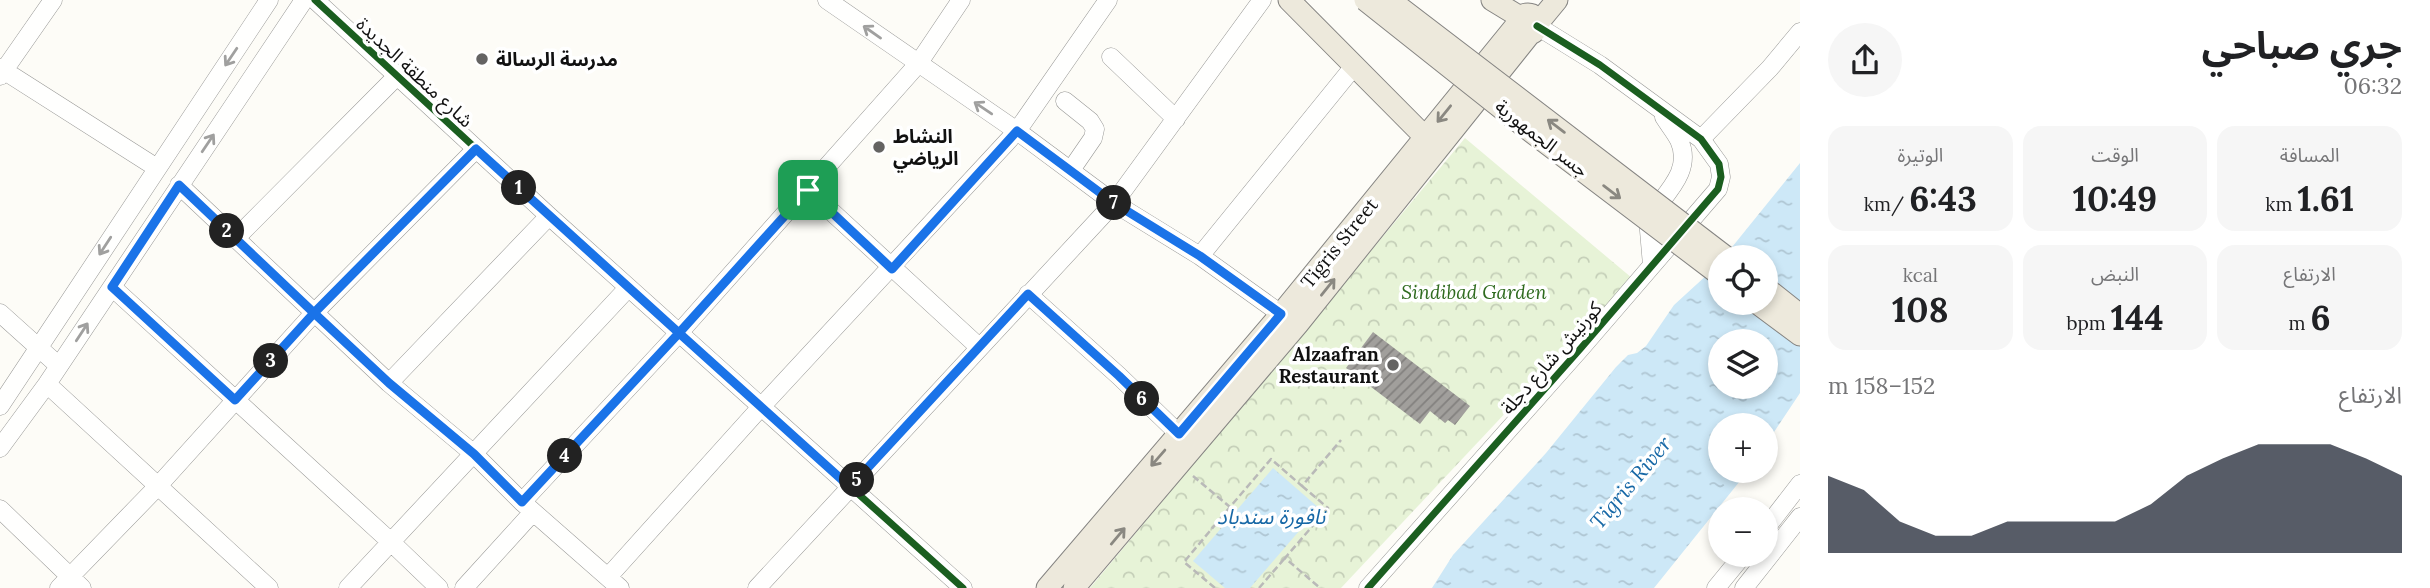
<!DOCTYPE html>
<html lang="ar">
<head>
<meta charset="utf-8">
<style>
  :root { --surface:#fff; --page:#f6f6f6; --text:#202124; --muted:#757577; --accent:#111827 }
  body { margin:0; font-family:Lora,"Noto Sans Arabic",serif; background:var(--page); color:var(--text); direction:rtl; height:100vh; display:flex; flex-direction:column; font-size:26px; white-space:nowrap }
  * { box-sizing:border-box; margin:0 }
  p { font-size:23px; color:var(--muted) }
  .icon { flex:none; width:38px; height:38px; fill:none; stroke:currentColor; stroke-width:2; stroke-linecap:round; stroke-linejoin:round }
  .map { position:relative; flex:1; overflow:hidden; direction:ltr }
  .sheet { display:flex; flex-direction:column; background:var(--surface); width:630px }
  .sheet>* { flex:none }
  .tools { position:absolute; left:1708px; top:245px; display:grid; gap:14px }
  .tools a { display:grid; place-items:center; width:70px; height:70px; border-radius:50%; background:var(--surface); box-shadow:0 4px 10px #0003; font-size:35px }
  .pin { position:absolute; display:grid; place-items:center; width:60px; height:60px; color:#fff; margin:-30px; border-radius:14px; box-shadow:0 4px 10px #0006 }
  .km { position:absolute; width:35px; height:35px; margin:-18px; border-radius:50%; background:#222; color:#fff; font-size:19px; line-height:35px; text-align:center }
  .round { display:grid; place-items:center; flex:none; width:74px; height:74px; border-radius:37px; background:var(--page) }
  .headline { display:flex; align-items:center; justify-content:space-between; height:119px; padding:0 28px }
  h1 { font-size:38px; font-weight:700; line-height:52px }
  .stats { display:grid; grid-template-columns:repeat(3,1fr); gap:10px; height:119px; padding:7px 28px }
  .stats div { display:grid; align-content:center; border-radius:18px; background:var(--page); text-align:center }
  .stats b { font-size:35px; font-weight:700 }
  .stats small { font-size:19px; font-weight:400 }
  .stats p { font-size:19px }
  .chart { height:196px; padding:14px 28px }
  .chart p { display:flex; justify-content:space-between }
  .chart svg { width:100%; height:126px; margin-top:7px; fill:var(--accent); opacity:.7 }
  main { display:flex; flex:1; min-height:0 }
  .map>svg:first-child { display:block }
  .park { fill:url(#park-crowns) }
  .water { fill:url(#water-ripples); fill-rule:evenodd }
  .building { fill:url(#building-hatch) }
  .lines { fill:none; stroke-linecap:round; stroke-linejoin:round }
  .minor-casing { stroke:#979795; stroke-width:19 }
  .major-casing { stroke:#858482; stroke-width:23 }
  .path { stroke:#b9b9b8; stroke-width:2.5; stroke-dasharray:7 3.5; stroke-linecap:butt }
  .minor { stroke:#fffffe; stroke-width:18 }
  .major { stroke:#ede9dc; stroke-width:21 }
  .major-bridge-casing { stroke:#858482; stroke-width:23; stroke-linecap:butt }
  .major-bridge { stroke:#ede9dc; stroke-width:21 }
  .cycleway-casing { stroke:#fff; stroke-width:11 }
  .cycleway { stroke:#1b5e20; stroke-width:7 }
  .oneway { stroke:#a0a09f }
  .oneway2 { stroke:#8a8881 }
  .route-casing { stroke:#fff; stroke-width:14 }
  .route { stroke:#1a73e8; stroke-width:9 }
  .poi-dot { fill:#646362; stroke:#fff; stroke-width:2.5 }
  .labels { text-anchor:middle; stroke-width:7; stroke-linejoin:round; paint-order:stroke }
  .poi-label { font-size:19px; font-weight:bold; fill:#111; stroke:#fff; text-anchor:start }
  .street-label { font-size:19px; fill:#111; stroke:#fff }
  .park-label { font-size:19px; font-style:italic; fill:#2f6b1f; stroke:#fff }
  .water-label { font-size:21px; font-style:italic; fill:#1768a6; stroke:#fff }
</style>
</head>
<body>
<main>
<section class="sheet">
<div class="headline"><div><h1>جري صباحي</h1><p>06:32</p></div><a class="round"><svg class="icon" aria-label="share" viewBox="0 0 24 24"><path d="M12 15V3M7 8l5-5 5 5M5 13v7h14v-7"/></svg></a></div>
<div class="stats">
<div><p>المسافة</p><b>1.61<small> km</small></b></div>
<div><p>الوقت</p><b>10:49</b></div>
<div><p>الوتيرة</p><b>6:43<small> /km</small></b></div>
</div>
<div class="stats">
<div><p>الارتفاع</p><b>6<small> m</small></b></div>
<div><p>النبض</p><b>144<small> bpm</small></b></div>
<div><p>kcal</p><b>108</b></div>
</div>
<div class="chart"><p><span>الارتفاع</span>152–158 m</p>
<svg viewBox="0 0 160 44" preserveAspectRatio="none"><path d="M0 44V17L10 22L20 33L30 38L40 38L50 33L60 33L70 33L80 33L90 27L100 17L110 11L120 6L130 6L140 6L150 11L160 17V44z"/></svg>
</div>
</section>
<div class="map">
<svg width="1800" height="588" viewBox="0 0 1800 588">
  <defs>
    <pattern id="park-crowns" width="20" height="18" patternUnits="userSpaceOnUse" patternTransform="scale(1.75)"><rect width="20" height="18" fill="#e7f3d7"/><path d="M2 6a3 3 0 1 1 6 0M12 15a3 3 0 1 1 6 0" fill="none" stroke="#c5cfb8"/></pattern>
    <pattern id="water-ripples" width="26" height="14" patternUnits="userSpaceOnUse" patternTransform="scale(1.75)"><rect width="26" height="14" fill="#cde8f7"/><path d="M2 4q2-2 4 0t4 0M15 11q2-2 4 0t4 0" fill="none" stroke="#afc6d3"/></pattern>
    <pattern id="building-hatch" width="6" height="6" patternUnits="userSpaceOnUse" patternTransform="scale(1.75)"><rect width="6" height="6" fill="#a19f9c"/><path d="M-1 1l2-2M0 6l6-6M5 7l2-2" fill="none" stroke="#82807e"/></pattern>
  </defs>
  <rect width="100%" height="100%" fill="#fdfcf7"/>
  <!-- park -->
  <path class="park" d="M1465 138 1632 278 1341 588H1090Z"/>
  <!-- water -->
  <path class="water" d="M1800 163V393L1766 444V425H1720V471H1748L1654 588H1432L1453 555 1546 453 1616 367 1628 355 1637 353 1646 346 1674 305 1720 263V303H1766V257H1724ZM1720 341H1766V387H1720Z
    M1273 468 1319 508 1250 588H1225L1193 561Z"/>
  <!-- building -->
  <path class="building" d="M1373 332 1470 406 1455 425 1448 420 1445 423 1430 411 1420 424 1346 368Z"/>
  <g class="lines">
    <!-- minor casing -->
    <g class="minor-casing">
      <path id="minor" d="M315 0 549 216 963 588
        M827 0 1017 131 1114 203 1200 256 1281 314
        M1111 57 1176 119
        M0 68 157 168
        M0 76 53 0
        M1065 101 1090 121 1095 129 1093 138 1071 170
        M1701 139 1770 68 1800 32
        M179 185 389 383 474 454 522 502 620 588
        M808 190 979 347
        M235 239 397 76
        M1200 256 1355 65
        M1652 265 1648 219C1663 195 1694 172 1679 140 1675 132 1669 125 1664 117
        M112 287 392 543 439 588
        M1028 294 1119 376 1179 434
        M0 313 59 366
        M389 383 549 216
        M47 384 269 588
        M0 406 269 0
        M0 448 47 384 304 0
        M522 502 679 333 918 64 961 0
        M0 509 82 588
        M1766 528 1800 484
        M608 577 761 407 1017 131 1108 0
        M59 588 158 486 314 313 476 149
        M348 588 628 288
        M464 588 533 512
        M757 588 1114 203 1262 0
        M1368 588 1581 348 1718 189 1721 177 1719 164 1701 139 1600 65 1537 26
        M1716 588 1743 555
        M1744 588 1800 517"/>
    </g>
    <!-- major casing -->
    <g class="major-casing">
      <path id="major" d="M1289 0 1425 137
        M1492 0 1520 17
        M1518 24a10 10 0 1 1 20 0a10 10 0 1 1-20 0Z
        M1538 23 1557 0
        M1766 288 1800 315
        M1757 303 1800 335
        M1047 588 1281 314 1518 23
        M1074 588 1298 324 1530 34"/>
    </g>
    <!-- path -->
    <path class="path" d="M1193 476 1230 507 1271 459 1302 486 1341 440
      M1302 486 1328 508 1285 558 1320 588
      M1215 588 1184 562 1230 507
      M1259 588 1285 558"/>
    <!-- minor -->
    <use href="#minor" class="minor"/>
    <!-- major -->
    <use href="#major" class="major"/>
    <!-- major-bridge casing -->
    <g class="major-bridge-casing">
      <path id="major-bridge" d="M1365 0 1525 127 1720 275
        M1390 0 1726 257"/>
    </g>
    <!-- major-bridge -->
    <use href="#major-bridge" class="major-bridge"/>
    <!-- cycleway casing -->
    <g class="cycleway-casing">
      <path id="cycleway" d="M315 0 549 216 963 588
        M1368 588 1581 348 1718 189 1721 177 1719 164 1701 139 1600 65 1537 26"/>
    </g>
    <!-- cycleway -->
    <use href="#cycleway" class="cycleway"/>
  </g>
  <!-- one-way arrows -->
  <defs><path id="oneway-shaft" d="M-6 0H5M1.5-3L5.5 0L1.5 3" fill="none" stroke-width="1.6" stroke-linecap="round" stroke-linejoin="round" transform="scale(1.75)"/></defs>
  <g class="oneway">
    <use href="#oneway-shaft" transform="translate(872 32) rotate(-145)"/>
    <use href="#oneway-shaft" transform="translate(231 57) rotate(124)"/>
    <use href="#oneway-shaft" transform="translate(983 108) rotate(-146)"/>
    <use href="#oneway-shaft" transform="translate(208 143) rotate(-56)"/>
    <use href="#oneway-shaft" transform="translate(105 246) rotate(123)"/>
    <use href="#oneway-shaft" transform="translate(82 332) rotate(-57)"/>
  </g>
  <g class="oneway2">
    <use href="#oneway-shaft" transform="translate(1444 114) rotate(129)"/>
    <use href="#oneway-shaft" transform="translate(1556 126) rotate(-143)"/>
    <use href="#oneway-shaft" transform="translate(1612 192) rotate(37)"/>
    <use href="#oneway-shaft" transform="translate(1328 287) rotate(-51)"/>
    <use href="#oneway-shaft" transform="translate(1158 458) rotate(131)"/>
    <use href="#oneway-shaft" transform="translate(1118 536) rotate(-50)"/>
  </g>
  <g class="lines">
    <!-- route casing -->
    <g class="route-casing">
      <path id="route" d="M808 190 679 333 476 149 314 313 179 185 112 287 235 400 314 313 389 383 474 454 522 502 679 333 850 487 1028 294 1119 376 1179 434 1281 314 1200 256 1114 203 1017 131 892 269 808 190"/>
    </g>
    <!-- route -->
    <use href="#route" class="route"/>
  </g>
  <!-- markers -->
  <g class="poi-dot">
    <circle cx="482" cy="59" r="7"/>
    <circle cx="879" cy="147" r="7"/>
    <circle cx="1393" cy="365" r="7"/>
  </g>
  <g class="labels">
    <!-- poi labels -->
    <g class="poi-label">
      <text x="496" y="66">مدرسة الرسالة</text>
      <text x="893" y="143">النشاط<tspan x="893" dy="22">الرياضي</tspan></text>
      <text x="1379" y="361" text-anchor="end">Alzaafran<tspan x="1379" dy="22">Restaurant</tspan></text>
    </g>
    <!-- street labels -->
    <g class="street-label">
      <text transform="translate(415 72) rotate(43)" y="7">شارع منطقة الجديدة</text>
      <text transform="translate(1542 138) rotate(38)" y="7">جسر الجمهورية</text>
      <text transform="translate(1339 243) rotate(-51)" y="7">Tigris Street</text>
      <text transform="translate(1551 358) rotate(-49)" y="7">كورنيش شارع دجلة</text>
    </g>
    <!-- park labels -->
    <g class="park-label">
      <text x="1474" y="299">Sindibad Garden</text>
    </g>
    <!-- water labels -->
    <g class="water-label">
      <text transform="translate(1631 483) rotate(-50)" y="7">Tigris River</text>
      <text x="1271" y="524">نافورة سندباد</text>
    </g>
  </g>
</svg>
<div class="tools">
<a><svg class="icon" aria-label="locate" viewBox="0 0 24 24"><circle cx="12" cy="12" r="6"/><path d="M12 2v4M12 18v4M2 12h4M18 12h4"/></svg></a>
<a><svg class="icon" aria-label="layers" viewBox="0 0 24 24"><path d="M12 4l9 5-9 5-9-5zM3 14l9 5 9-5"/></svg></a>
<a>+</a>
<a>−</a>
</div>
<div class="pin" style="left:808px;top:190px;background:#1e9e55"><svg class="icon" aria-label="arrive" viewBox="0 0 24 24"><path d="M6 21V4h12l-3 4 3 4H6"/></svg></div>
<b class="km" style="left:519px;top:188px">1</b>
<b class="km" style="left:227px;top:231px">2</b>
<b class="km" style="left:271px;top:361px">3</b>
<b class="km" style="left:565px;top:456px">4</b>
<b class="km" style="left:857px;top:480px">5</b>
<b class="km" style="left:1142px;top:399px">6</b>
<b class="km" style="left:1114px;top:203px">7</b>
</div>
</main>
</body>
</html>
